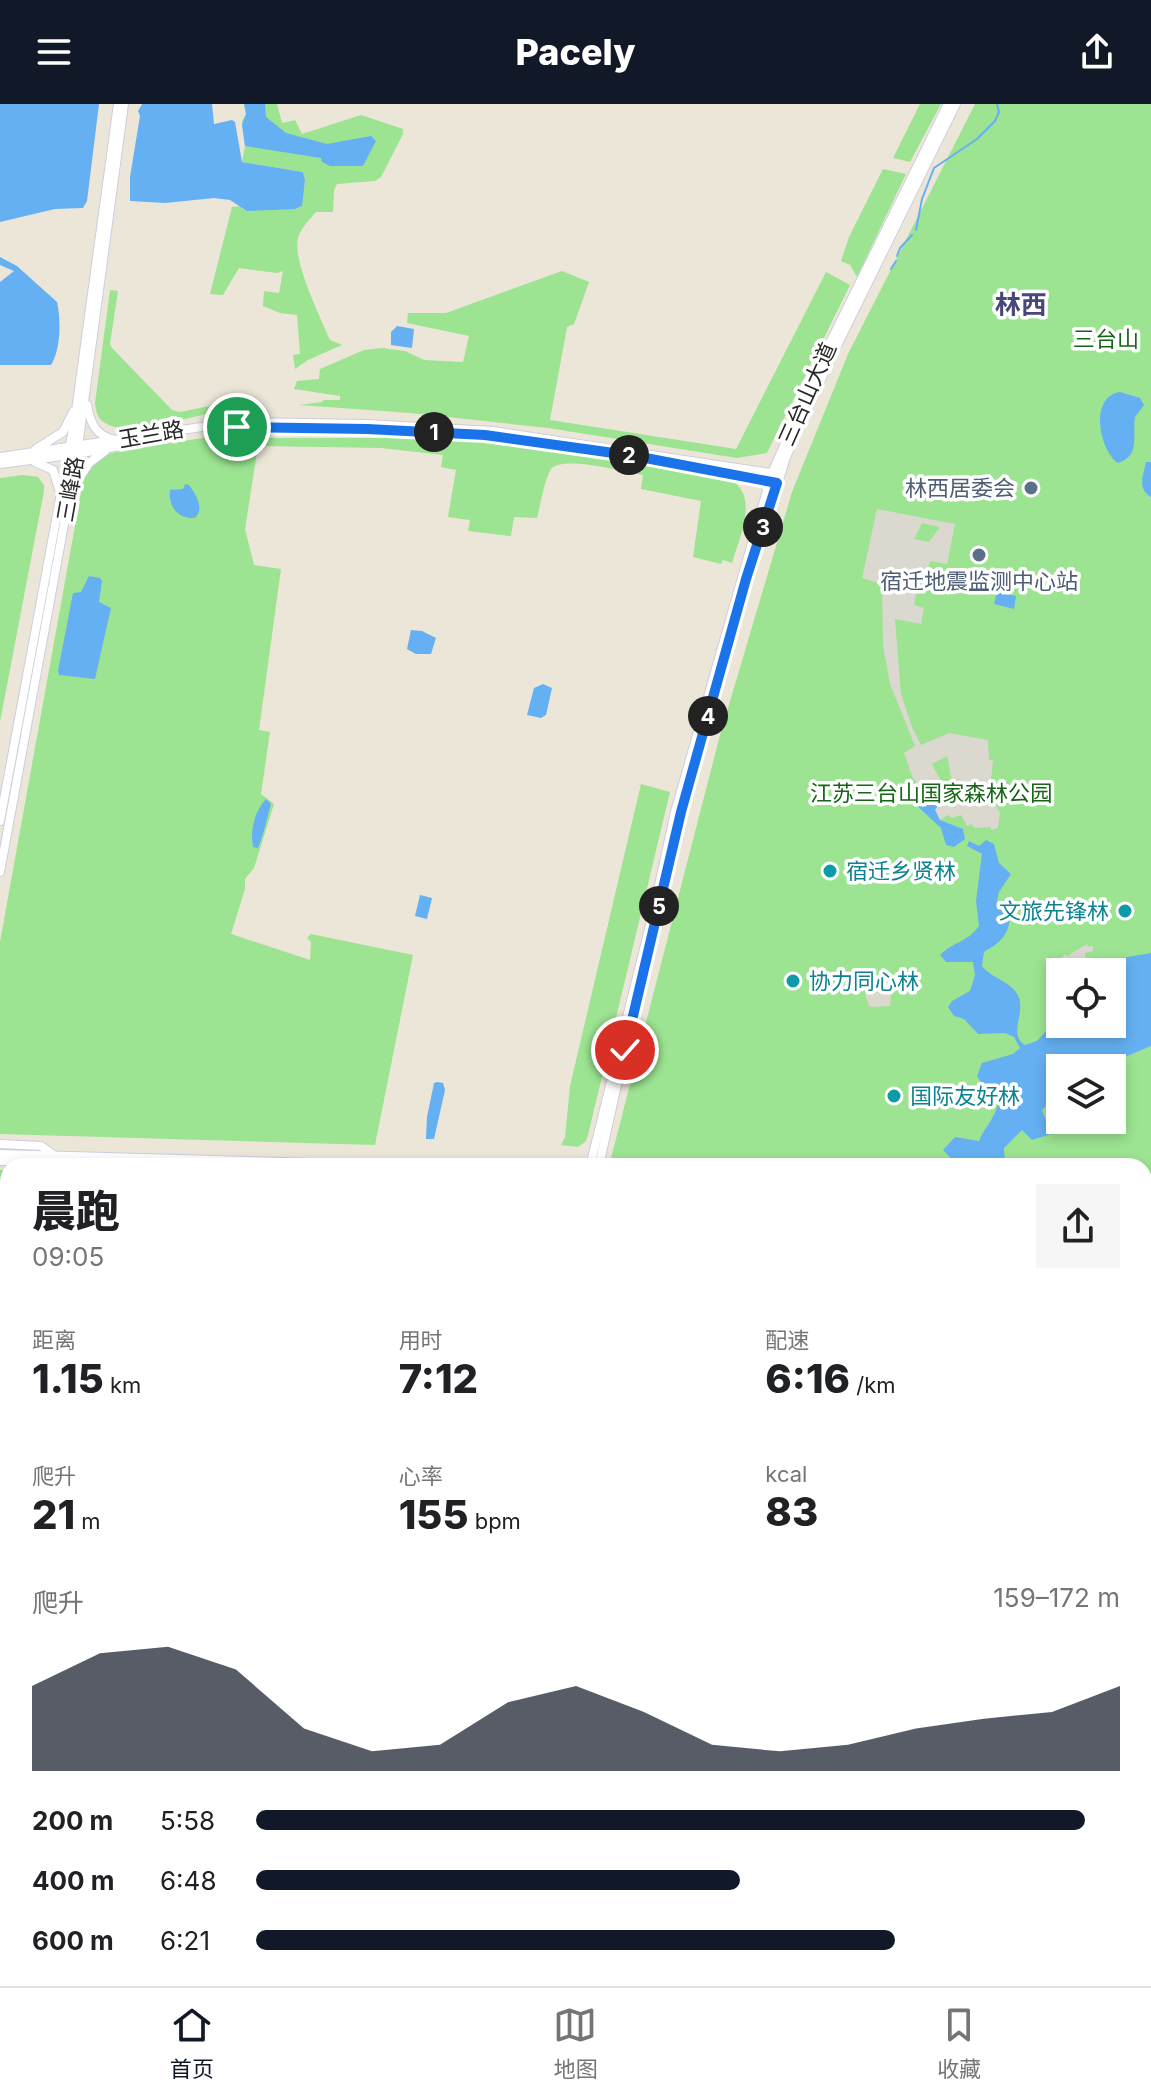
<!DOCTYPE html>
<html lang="zh">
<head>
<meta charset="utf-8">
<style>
  :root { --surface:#fff; --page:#f6f6f6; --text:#202124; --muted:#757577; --line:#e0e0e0; --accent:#111827 }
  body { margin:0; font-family:Inter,"Noto Sans SC",sans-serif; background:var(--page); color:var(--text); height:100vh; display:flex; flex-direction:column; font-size:30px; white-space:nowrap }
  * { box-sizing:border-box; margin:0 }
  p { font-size:26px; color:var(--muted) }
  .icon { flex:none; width:44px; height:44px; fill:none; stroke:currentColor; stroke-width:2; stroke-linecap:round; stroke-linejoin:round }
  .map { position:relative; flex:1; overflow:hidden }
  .panel { position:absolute; left:0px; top:1054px; width:1152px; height:828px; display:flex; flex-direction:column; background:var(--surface); border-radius:24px 24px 0 0; box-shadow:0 4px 12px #0003 }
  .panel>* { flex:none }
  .tools { position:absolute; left:1046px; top:854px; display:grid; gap:16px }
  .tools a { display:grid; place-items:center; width:80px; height:80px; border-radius:0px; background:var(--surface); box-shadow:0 4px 12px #0003; font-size:40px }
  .pin { position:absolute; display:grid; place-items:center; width:68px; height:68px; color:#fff; margin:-34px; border:4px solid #fff; border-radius:50%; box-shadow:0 2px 8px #0007 }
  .km { position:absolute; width:40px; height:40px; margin:-20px; border-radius:50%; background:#222; color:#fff; font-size:22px; line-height:40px; text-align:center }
  .round { display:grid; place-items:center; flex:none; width:84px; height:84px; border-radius:0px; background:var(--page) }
  .head { display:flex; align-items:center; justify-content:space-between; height:136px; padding:0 32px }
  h1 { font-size:44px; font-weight:800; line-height:60px }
  .stats { display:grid; grid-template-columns:repeat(3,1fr); gap:12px; height:136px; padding:8px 32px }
  .stats div { display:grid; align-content:center }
  .stats b { font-size:40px; font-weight:800 }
  .stats small { font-size:22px; font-weight:400 }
  .stats p { font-size:22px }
  .chart { height:224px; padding:16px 32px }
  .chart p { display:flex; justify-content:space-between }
  .chart svg { width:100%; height:144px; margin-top:8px; fill:var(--accent); opacity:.7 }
  ul { padding:0 32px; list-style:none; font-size:26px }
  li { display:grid; grid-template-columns:128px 96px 1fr; align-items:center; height:60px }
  li i { height:20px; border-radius:10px; background:var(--accent) }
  header { display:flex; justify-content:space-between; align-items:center; height:104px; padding:0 32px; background:var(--accent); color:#fff; font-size:36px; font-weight:800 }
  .dock { display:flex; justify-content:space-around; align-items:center; height:112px; border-top:2px solid var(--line); background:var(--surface); font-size:22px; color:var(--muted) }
  .dock a { display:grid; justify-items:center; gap:4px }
  .dock .selected { color:var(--accent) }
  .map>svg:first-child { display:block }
  .green { fill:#9ce491; fill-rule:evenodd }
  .plaza { fill:#dbd8cf; fill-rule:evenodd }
  .water { fill:#65b0f2 }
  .pier { fill:#ebe6d8 }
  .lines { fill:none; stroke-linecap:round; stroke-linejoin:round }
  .stream { stroke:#65b0f2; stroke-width:2 }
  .secondary-casing { stroke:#cdcde1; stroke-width:10 }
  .secondary { stroke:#fff; stroke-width:8 }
  .route-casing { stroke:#fff; stroke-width:16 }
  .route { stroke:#1a73e8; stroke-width:10 }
  .service-dot { fill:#5c6f8a; stroke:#fff; stroke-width:3 }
  .culture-dot { fill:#0f9aa8; stroke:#fff; stroke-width:3 }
  .labels { text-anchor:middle; stroke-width:7; stroke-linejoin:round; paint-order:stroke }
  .park-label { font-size:22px; fill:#176516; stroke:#fff }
  .street-label { font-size:22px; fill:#272727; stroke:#fff }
  .service-label { font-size:22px; fill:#4e5e75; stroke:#fff; text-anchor:end }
  .culture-label { font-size:22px; fill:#0d838f; stroke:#fff; text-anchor:start }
  .quarter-label { font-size:26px; font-weight:bold; fill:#484779; stroke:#fff }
</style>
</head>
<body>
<header><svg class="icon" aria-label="menu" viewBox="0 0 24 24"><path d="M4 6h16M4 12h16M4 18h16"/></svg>Pacely<svg class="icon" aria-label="share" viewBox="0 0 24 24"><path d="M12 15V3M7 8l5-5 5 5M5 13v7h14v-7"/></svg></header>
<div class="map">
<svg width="1151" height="1882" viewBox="0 0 1151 1882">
  <rect width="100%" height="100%" fill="#ebe6d8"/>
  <!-- green -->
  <path class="green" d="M244 0H277L282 19 295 16 302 30 361 11 403 25V30L381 73 375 77 337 80 334 86 333 108H316C310 115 300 125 298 134 292 156 321 215 330 236L342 241 308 256 295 265 293 251 300 250 297 211 280 209 263 202 264 187 279 189 283 167 277 169 239 164 223 191 210 190 232 103 241 102 243 105 304 83 305 76 303 68 242 58 245 42 242 17 246 10Z
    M920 0H941L910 58 893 54Z
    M975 0H1151V1882H384L387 1874H1144V1062H609L720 631 792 388 848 250ZM1060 868H1112V920H1060ZM1060 964H1112V1016H1060Z
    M883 65 906 70 857 173 850 161 841 157 849 133Z
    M562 167 589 178 574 220 567 223 550 316 736 345 826 168 850 181 767 349 737 354 548 324 410 309 299 301 322 298 324 296H340V292L294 285 297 277 319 275 320 265 364 246 382 244 405 247 424 256 463 258 469 232 407 219 408 209H446Z
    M110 186 118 187 110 240 112 244 172 306 180 308 214 301 215 308C189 313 130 333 107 320 97 315 96 308 95 299Z
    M203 334H425L466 336 725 373C762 388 740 431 732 459L723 456 721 460 693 453 701 397 641 385 643 371C625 368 562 351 551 365 545 374 540 402 537 414L514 413 511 432 468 427 470 416 448 413 456 366 441 363 443 351 381 344 258 342 245 425 254 461 281 465 259 626 270 628 261 690 274 700 254 764 245 775V785L231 830 310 856 311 838 307 834 311 830 413 851 375 1041 0 1030V838L84 372 102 352 123 346Z
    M23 371 38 373 44 381V387L0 618V374Z
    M641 680 670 688 588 1031 586 1037 578 1043 561 1041 565 1033 570 982Z
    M0 1066 8 1067V1269H0Z
    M8 1434V1636H0V1459Z
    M254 1874H353L349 1882H251Z"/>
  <!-- plaza -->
  <path class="plaza" d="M877 405 955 420 947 460 930 457 924 486H917L914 501 924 504 921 520 895 515 901 590 912 623 921 641 949 629 988 636 989 656H993L991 677 984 682 985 685 977 689 980 692 988 688 1000 709 998 724 991 726V723L974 724 972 720 967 722 961 711 952 714 948 711 940 716 935 706 936 693H926L912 672 904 649 915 642 890 580 883 541 882 480 862 474ZM922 419 940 423 929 438 914 435ZM947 652 952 678 958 693 956 695 940 676 932 660Z
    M1087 840 1088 843 1093 842V847L1085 849 1086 858 1073 863 1068 858 1060 865 1054 877 1046 875 1065 850 1067 852Z
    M879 877 892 882 890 902 870 903 865 891Z
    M398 1874H413L416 1877V1874H433L444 1881 445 1874H477L484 1882H431L426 1877 425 1882H384L387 1875Z"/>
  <!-- water -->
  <path class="water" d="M0 0H99L87 97 83 104 55 105 0 118Z
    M142 0H212L214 20 232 16 235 18 242 58 303 68 305 76 302 102 295 105 247 107 230 96 214 94 165 99 130 97V73L140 12 138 7Z
    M244 0H265L266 13 286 29 327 40 371 32 376 37 363 62H330L322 58 321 54 245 42 242 21 246 10Z
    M0 153 17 162 57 198C61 216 61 245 51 261H0V178L14 167 0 161Z
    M397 222 414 225 412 244 391 241V228Z
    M1120 288 1140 294 1144 301 1135 313C1132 331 1141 352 1118 359 1100 347 1088 293 1120 288Z
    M1146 358H1151V393C1136 384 1144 371 1146 358Z
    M185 380 189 381C196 391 205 404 195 414 178 415 168 403 170 386L183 385Z
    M89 472 100 474 102 477 99 498 111 504 95 575 59 571 58 567 73 489 81 488Z
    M997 488 1016 492 1014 505 994 500Z
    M411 526 422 527 436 534 431 550H416L407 545Z
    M543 580 552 584 546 611 541 614 527 611 534 584Z
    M936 692 940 699 935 706 940 716 963 725 965 735 954 743 946 741 941 724 915 700 923 694Z
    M266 695 271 700C267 715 264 729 258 744L253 743C250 727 254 708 266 695Z
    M986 736 994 740 999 759 1011 770 999 788 997 797 1010 815C1007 834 999 839 984 848L982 862C992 875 1014 878 1019 894 1025 911 1008 930 1025 941L1037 937 1060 912V920H1112V868H1099L1108 866 1122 854 1151 849V942L1115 957 1120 966 1121 977 1112 970V964H1060V1005L1053 995 1042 1006 1051 1030 1032 1036 1022 1026 1004 1044 1005 1062H958L943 1046 955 1033 979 1037C985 1022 995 1015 998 999L989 990 977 972 982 959 1013 950 1020 944 1014 933 1005 929 978 930 964 915 954 912 948 903 952 897 970 887 975 871 973 858H946L940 851C953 838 968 838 979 822L976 797 982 750 967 742 969 737 979 742Z
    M420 791 432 794 427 815 415 812Z
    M437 978 443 979 445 986 434 1035H426L427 1013 434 979Z
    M8 1647V1874H31L29 1882H0V1658Z
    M1151 1661V1696L1144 1698V1664Z
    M80 1874H126L123 1882H109Z
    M822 1874H857L858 1882H818Z"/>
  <!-- pier -->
  <path class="pier" d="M0 1870 8 1872V1874L33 1877 31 1882H0Z"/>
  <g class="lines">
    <!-- stream -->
    <path class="stream" d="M916 126 922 95 934 64 977 35 995 17 999 8 997 0
      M897 152 900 144 912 131
      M891 165 896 157
      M0 1173 6 1194"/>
    <!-- secondary casing -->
    <g class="secondary-casing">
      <path id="secondary" d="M87 301C90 317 95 331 112 335
        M36 345 63 328 73 308
        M0 353 235 318 367 320 493 327 777 370
        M35 358 53 366 61 391
        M0 360 77 350 161 334
        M707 364 772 377
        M75 381 89 359 105 347
        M733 522 786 353 828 260 956 0
        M0 717 75 314 118 0
        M670 753 693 666
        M0 768 77 350 124 0
        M0 1040 41 1042 55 1052
        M0 1050 419 1062
        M0 1057 139 1062
        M590 1062 653 809 675 708 772 369 823 253 948 0
        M599 1062 631 918
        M0 1273H8
        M0 1288H8
        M364 1882 367 1874
        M370 1882 373 1874"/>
    </g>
    <!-- secondary -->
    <use href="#secondary" class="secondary"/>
  </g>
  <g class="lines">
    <!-- route casing -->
    <g class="route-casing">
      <path id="route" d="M237 323 367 325 485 331 635 352 777 379 746 475 681 708 625 946"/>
    </g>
    <!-- route -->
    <use href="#route" class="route"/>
  </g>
  <!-- markers -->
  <g class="service-dot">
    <circle cx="1031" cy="384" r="8"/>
    <circle cx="979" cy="451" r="8"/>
  </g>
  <g class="culture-dot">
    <circle cx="830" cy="767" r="8"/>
    <circle cx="1125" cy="807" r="8"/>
    <circle cx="793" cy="877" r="8"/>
    <circle cx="894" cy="992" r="8"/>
  </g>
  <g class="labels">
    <!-- park labels -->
    <g class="park-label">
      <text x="1106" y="243">三台山</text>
      <text x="931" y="697">江苏三台山国家森林公园</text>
    </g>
    <!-- street labels -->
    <g class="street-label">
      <text transform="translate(807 290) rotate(-66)" y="8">三台山大道</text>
      <text transform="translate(151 330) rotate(-10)" y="8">玉兰路</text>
      <text transform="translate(70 385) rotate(-80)" y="8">三峰路</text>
    </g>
    <!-- service labels -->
    <g class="service-label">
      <text x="1015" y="392">林西居委会</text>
      <text x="979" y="485" text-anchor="middle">宿迁地震监测中心站</text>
    </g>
    <!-- culture labels -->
    <g class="culture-label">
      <text x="846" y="775">宿迁乡贤林</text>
      <text x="1109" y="815" text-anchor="end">文旅先锋林</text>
      <text x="809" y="885">协力同心林</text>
      <text x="910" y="1000">国际友好林</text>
    </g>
    <!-- quarter labels -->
    <g class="quarter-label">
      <text x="1021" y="210">林西</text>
    </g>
  </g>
</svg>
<div class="tools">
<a><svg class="icon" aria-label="locate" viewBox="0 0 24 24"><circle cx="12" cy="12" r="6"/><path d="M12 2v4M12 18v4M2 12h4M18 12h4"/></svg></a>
<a><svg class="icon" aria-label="layers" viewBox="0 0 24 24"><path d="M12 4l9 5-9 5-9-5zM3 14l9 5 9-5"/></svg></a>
</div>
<div class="pin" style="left:237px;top:323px;background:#1e9e55"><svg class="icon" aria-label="arrive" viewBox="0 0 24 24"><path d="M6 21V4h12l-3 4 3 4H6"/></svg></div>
<div class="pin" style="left:625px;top:946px;background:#d93025"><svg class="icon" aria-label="check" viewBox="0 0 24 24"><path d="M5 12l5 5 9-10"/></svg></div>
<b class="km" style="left:434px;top:328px">1</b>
<b class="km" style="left:629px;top:351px">2</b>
<b class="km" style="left:763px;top:423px">3</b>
<b class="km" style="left:708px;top:612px">4</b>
<b class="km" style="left:659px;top:802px">5</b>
<section class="panel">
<div class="head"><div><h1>晨跑</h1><p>09:05</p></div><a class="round"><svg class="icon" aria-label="share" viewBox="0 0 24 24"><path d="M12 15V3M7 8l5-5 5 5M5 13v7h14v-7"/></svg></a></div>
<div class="stats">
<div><p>距离</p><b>1.15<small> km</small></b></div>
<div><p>用时</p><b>7:12</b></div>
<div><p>配速</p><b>6:16<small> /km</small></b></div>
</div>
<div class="stats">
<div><p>爬升</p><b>21<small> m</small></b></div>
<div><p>心率</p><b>155<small> bpm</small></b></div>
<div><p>kcal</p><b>83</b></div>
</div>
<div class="chart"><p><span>爬升</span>159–172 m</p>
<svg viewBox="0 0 160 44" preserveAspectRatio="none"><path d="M0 44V18L10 8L20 6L30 13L40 31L50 38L60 36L70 23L80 18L90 26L100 36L110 38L120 36L130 31L140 28L150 26L160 18V44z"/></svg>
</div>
<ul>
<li><b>200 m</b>5:58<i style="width:96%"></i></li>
<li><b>400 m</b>6:48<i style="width:56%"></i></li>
<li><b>600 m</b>6:21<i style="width:74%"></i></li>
</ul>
</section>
</div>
<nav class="dock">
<a class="selected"><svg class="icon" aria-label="home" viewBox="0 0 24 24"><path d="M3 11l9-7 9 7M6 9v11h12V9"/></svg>首页</a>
<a><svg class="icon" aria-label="map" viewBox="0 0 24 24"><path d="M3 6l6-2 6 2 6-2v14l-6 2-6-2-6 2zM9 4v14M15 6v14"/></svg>地图</a>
<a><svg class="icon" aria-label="saved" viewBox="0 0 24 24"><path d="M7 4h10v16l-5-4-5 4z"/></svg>收藏</a>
</nav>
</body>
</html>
